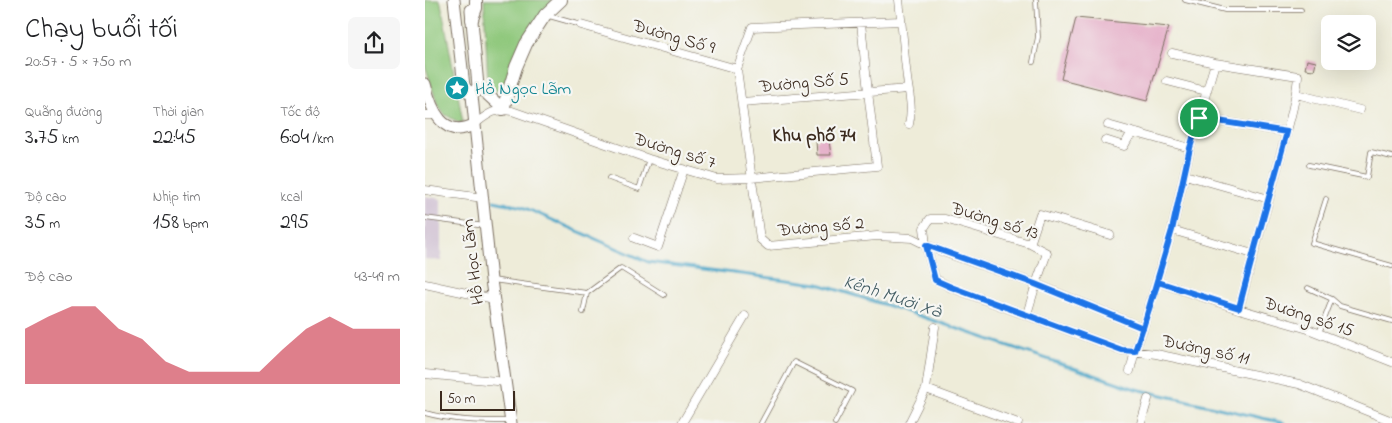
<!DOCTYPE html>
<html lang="vi">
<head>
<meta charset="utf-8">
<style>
  :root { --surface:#fff; --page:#f6f6f6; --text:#202124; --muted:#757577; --accent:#d1495b }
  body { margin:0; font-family:"Indie Flower",sans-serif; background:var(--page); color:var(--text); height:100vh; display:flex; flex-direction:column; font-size:19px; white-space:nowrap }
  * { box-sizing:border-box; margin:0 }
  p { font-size:16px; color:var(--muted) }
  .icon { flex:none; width:28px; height:28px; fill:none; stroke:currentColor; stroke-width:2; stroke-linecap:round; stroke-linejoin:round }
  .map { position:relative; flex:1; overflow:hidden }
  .side { display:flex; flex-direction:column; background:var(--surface); width:425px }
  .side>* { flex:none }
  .buttons { position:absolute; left:896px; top:15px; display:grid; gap:10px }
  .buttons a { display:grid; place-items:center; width:55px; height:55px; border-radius:8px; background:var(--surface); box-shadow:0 5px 20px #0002; font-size:25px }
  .scale { position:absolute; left:15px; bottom:12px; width:75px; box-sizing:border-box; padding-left:5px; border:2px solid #3b2a1e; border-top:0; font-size:14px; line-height:18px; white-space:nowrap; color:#3b2a1e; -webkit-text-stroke:4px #f6f6f2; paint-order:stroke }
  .pin { position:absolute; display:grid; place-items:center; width:42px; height:42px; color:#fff; margin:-21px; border:2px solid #fff; border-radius:50%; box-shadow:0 1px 5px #0007 }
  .round { display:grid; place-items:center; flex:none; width:52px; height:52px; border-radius:8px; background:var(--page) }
  .overview { display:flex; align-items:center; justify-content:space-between; height:85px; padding:0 25px }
  h1 { font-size:28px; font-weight:600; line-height:38px }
  .metrics { display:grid; grid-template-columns:repeat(3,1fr); gap:8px; height:85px; padding:5px 25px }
  .metrics div { display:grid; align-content:center }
  .metrics b { font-size:21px; font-weight:600 }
  .metrics small { font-size:14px; font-weight:400 }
  .metrics p { font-size:14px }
  .chart { height:140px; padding:10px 25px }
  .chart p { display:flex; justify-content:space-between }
  .chart svg { width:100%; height:90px; margin-top:5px; fill:var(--accent); opacity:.7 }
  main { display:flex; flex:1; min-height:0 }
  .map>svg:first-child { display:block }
  .industrial { fill:#cebed1 }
  .green { fill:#8fc87c; stroke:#65794d }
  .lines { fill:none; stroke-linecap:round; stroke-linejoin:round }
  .stream { stroke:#49a5c7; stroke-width:3 }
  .building { fill:#e5aec8 }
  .lane-casing { stroke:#7a6e5f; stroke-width:5.5 }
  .street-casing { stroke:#7a6e5f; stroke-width:9 }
  .secondary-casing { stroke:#7a6e5f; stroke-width:13 }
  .primary-casing { stroke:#7a6e5f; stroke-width:14 }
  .lane { stroke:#fff; stroke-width:4 }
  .street { stroke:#fff; stroke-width:8 }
  .secondary { stroke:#fff; stroke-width:11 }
  .primary { stroke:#fff; stroke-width:12 }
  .route-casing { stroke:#fff; stroke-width:10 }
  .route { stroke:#1a73e8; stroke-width:6 }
  .labels { text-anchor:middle; stroke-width:4.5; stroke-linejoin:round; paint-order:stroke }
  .street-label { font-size:18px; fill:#3b2a1e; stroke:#f6f6f2 }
  .culture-label { font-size:18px; fill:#0d838f; stroke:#f6f6f2; text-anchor:start }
  .neighbourhood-label { font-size:19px; font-weight:bold; fill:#3b2a1e; stroke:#f6f6f2 }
  .water-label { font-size:19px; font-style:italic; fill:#415b62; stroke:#f6f6f2 }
</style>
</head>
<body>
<main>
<section class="side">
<div class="overview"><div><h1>Chạy buổi tối</h1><p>20:57 · 5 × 750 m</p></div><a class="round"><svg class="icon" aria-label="share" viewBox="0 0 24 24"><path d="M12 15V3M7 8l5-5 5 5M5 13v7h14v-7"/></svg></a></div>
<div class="metrics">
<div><p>Quãng đường</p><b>3.75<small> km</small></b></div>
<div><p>Thời gian</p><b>22:45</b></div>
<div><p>Tốc độ</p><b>6:04<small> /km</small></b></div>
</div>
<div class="metrics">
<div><p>Độ cao</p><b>35<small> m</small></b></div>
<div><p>Nhịp tim</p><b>158<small> bpm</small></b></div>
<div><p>kcal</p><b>295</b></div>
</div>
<div class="chart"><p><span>Độ cao</span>43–49 m</p>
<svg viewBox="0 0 160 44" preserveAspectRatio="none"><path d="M0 44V17L10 11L20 6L30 6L40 17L50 22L60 33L70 38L80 38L90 38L100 38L110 27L120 17L130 11L140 17L150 17L160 17V44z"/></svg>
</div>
</section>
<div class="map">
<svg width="967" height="423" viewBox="0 0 967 423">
  <rect width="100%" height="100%" fill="#f6f6f2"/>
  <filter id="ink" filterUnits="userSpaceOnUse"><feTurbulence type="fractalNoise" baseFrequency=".02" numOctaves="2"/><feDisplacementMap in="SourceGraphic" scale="10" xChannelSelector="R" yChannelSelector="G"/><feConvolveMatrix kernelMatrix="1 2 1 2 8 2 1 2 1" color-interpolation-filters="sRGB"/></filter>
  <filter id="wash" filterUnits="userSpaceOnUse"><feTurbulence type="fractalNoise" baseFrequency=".0096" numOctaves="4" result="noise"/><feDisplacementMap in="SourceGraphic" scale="20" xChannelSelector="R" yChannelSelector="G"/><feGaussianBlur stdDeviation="1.12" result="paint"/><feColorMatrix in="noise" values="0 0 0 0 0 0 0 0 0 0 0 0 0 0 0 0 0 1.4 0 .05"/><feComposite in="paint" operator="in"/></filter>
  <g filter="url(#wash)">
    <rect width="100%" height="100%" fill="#eeecd9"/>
    <!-- industrial -->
    <path class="industrial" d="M0 196 16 199V261L0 259Z"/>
    <!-- green -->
    <path class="green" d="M0 0H15L16 3 38 122 35 123 19 114 12 103 0 65Z
      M59 0H127L77 94 63 85Z"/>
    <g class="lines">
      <!-- stream -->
      <path class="stream" d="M69 201 98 207 223 262 393 284 477 310 711 389 859 423"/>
    </g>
    <g id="blocks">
      <!-- building -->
      <path class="building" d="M651 18 744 27 722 101 636 79Z
        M882 60 891 62 889 70 880 69Z
        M403 134 406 155H392L391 140Z"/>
    </g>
  </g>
  <g filter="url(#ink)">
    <use href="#blocks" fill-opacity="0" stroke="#7a6e5f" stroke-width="1"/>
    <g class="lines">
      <!-- lane casing -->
      <g class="lane-casing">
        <path id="lane" d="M760 0 800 10H876
          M124 16 156 25
          M608 62 613 37 611 0
          M884 165 942 177 946 152 967 157
          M184 178 214 189 224 159
          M901 199 887 243 967 266
          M0 218 60 226
          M67 280 162 293 158 312
          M883 288 907 299 915 306 967 321
          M162 293 196 268 239 295
          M894 333 907 299
          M0 413C29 421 54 421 84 421
          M336 423 369 362 427 391 410 423"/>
      </g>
      <!-- street casing -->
      <g class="street-casing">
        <path id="street" d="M474 0C477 26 479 52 482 78 484 94 488 107 484 124
          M476 21 327 27 312 69 335 239 343 246 452 236 487 238 501 245 527 255 611 284 602 314
          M156 25 312 69
          M747 53 790 63 873 76C871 103 862 130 855 157 842 208 827 258 814 309
          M742 81 781 91
          M871 94 935 110
          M317 102 483 89
          M0 115H11
          M774 118 861 132
          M50 124C63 114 69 108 87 111L224 159 292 179 326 178 452 166 443 92 436 23
          M683 125 765 148
          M680 140 699 146 704 137 711 133
          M760 175 844 199
          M0 190 58 198
          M747 230 828 254
          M209 238 233 247 259 169
          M605 244 615 214 685 235
          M733 282 814 309 883 329 967 362
          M0 284 69 299
          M718 328 611 284 622 253 605 244 520 219H505L499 228 501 245 510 279 525 287 697 350 731 354 874 384 967 421
          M705 371 710 351 718 328 747 230 765 148 790 63
          M0 374 81 382
          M501 389 593 423
          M257 423 320 316
          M484 423 501 389 510 327
          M716 423 723 399"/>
      </g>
      <!-- secondary casing -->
      <g class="secondary-casing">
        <path id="secondary" d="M29 0 39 86 47 96 66 280 86 423
          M46 10 53 86 47 96
          M0 84C6 109 18 141 50 124
          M53 86 78 109"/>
      </g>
      <!-- primary casing -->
      <g class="primary-casing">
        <path id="primary" d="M47 19 51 8V0
          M78 109 91 67 101 44 120 15 136 0"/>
      </g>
      <!-- lane -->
      <use href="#lane" class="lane"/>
      <!-- street -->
      <use href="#street" class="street"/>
      <!-- secondary -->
      <use href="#secondary" class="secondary"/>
      <!-- primary -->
      <use href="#primary" class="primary"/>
    </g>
  </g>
  <g class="lines" filter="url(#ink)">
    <!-- route casing -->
    <g class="route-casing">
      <path id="route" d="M774 118 765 148 747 230 718 328 610 284 501 245 510 280 526 287 697 350 710 351 733 282 814 308C829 249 846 191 862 132L774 118"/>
    </g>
    <!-- route -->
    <use href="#route" class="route"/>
  </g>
  <!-- icons -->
  <defs>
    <g id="sight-disc" transform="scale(1.25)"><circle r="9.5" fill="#0f9aa8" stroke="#f6f6f2"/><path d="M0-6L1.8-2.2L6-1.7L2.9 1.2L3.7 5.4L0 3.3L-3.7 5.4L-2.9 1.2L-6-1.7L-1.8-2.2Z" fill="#fff"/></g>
  </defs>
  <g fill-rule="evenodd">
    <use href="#sight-disc" x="32" y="88"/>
  </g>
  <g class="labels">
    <!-- street labels -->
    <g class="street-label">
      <text transform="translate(249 36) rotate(16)" y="6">Đường Số 9</text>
      <text transform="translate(379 82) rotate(-5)" y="6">Đường Số 5</text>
      <text transform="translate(250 150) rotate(17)" y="6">Đường số 7</text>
      <text transform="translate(570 220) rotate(17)" y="6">Đường số 13</text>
      <text transform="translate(396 226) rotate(-5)" y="6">Đường số 2</text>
      <text transform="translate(47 262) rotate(-97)" y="6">Hồ Học Lãm</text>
      <text transform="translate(884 316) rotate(18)" y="6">Đường số 15</text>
      <text transform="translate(781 349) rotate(12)" y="6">Đường số 11</text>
    </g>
    <!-- culture labels -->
    <g class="culture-label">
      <text x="50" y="94">Hồ Ngọc Lãm</text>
    </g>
    <!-- neighbourhood labels -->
    <g class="neighbourhood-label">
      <text x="389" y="141">Khu phố 74</text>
    </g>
    <!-- water labels -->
    <g class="water-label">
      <text transform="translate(468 295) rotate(18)" y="7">Kênh Mười Xà</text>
    </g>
  </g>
</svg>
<div class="buttons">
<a><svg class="icon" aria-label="layers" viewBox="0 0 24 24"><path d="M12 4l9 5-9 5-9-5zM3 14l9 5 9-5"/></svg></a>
</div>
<div class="scale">50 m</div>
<div class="pin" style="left:774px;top:118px;background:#1e9e55"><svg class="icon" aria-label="arrive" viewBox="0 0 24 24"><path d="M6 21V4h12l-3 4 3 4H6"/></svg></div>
</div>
</main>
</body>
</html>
